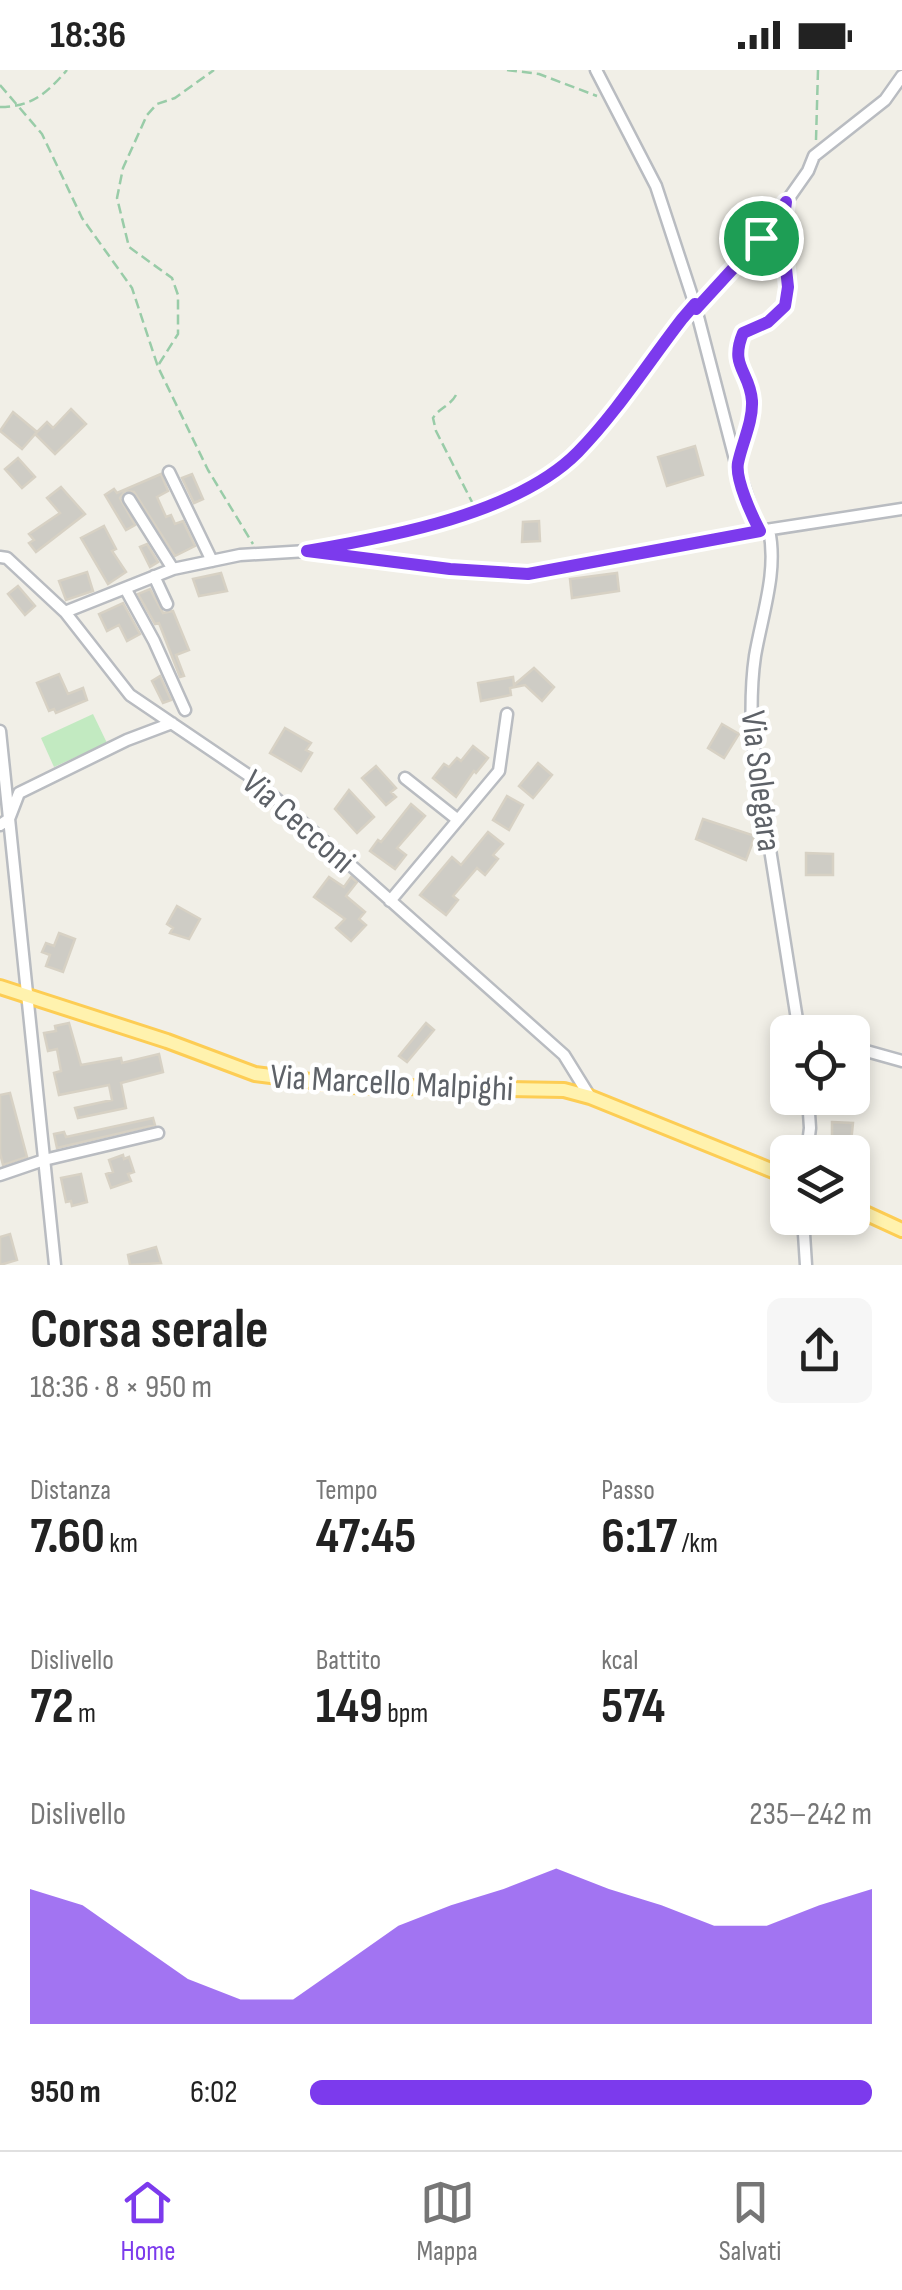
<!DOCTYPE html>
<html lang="it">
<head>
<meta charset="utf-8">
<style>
  :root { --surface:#fff; --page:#f6f6f6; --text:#222; --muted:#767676; --line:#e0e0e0; --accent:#7c3aed }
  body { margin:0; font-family:"Sofia Sans Condensed",sans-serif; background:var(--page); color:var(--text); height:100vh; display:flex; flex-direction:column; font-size:38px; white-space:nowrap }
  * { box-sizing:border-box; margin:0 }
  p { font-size:32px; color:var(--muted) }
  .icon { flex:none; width:55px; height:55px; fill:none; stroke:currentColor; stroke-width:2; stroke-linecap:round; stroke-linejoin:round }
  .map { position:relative; height:1195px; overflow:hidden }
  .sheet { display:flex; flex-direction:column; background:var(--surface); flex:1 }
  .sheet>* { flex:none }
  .tools { position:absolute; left:770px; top:945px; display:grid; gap:20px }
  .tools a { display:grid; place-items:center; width:100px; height:100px; border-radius:15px; background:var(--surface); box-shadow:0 5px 15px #0003; font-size:50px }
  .pin { position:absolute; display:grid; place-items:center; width:85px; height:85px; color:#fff; margin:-42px; border:5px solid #fff; border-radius:50%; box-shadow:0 2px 10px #0007 }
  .round { display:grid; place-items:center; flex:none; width:105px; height:105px; border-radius:15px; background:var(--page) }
  .headline { display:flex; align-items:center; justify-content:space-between; height:170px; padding:0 30px }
  h1 { font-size:55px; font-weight:700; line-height:75px }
  .figures { display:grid; grid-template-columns:repeat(3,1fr); gap:15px; height:170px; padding:10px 30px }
  .figures div { display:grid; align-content:center }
  .figures b { font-size:50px; font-weight:700 }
  .figures small { font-size:28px; font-weight:400 }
  .figures p { font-size:28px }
  .chart { height:280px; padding:20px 30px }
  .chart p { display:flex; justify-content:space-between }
  .chart svg { width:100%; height:180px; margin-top:10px; fill:var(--accent); opacity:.7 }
  ul { padding:0 30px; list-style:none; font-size:32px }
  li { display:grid; grid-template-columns:160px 120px 1fr; align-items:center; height:75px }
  li i { height:25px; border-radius:12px; background:var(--accent) }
  .status { display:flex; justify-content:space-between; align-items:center; height:70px; padding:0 50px; background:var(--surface); direction:ltr }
  .status svg { height:28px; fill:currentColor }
  .dock { display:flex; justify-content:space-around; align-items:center; height:140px; border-top:2px solid var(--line); background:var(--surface); font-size:28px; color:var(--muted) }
  .dock a { display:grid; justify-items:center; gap:5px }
  .dock .active { color:var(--accent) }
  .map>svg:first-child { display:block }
  .green { fill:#c2eac1 }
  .building { fill:#ceccc5; stroke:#d7d1c4; stroke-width:2.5 }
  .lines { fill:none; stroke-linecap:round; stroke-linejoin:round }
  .minor-casing { stroke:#b9bcc1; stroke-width:15 }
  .major-casing { stroke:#fdcd54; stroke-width:18 }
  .path { stroke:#99cca8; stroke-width:2.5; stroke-dasharray:10 5; stroke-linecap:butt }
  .minor { stroke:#fff; stroke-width:10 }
  .major { stroke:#fff2ae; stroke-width:12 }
  .route-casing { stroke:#fff; stroke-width:20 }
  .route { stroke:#7c3aed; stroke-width:12 }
  .labels { text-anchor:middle; stroke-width:9; stroke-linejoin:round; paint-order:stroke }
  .street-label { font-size:35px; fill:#5e6268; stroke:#fff }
</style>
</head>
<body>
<div class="status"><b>18:36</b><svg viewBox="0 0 49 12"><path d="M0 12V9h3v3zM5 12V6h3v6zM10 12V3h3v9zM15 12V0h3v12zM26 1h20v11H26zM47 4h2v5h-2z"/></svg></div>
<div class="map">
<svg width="902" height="1195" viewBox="0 0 902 1195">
  <rect width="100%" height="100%" fill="#f1efe7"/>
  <!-- green -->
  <path class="green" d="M93 644 107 673 54 697 41 668Z"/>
  <!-- building -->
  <path class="building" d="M71 339 86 354 55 384 35 364 47 352 53 358Z
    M13 342 37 362 22 379 0 361Z
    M695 376 703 405 667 416 658 387Z
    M18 388 35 407 22 418 5 399Z
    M161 404 168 421 157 427 166 447 171 445 175 454 183 451 195 476 175 486 134 422 125 421 120 428 135 455 126 460 105 425 114 419 117 423Z
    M192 404 203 429 194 433 182 408Z
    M61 417 85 444 36 482 29 473 34 470 29 464 60 443 47 428Z
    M539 451 540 471 522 472 523 452Z
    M104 456 116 479 112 481 126 502 108 514 81 468Z
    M147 474 158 492 150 497 140 477Z
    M87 502 93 521 66 530 59 511Z
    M221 503 227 521 199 526 193 509Z
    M617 503 619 521 572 528 570 509Z
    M18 516 35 536 25 545 8 524Z
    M150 519 163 543 173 541 189 580 176 585 184 606 180 607 159 553 155 554 138 524Z
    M123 533 140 564 127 571 119 555 107 561 99 544Z
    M534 598 554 617 542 631 525 615 510 618 511 625 481 631 478 613 513 607 514 615Z
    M59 604 68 624 83 618 87 630 56 643 54 639 49 641 37 613Z
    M160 606 171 630 163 633 152 611Z
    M722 654 739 664 724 688 708 678Z
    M285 658 311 673 306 680 312 683 301 701 270 683Z
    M473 676 488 688 476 703 474 701 456 727 433 708 444 694 449 697 457 688 461 691Z
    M538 693 552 705 533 728 519 716Z
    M376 696 396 718 391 722 396 727 386 735 362 708Z
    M349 720 374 747 357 763 335 739Z
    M507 726 523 735 509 760 493 750Z
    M411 734 425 746 397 778 406 785 395 799 370 781 378 770 381 772Z
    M703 749 755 766 746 790 696 769Z
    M488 762 503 774 493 785 498 789 485 805 477 798 453 826 458 830 446 845 420 825 452 787 461 795Z
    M806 783 833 784V805H806Z
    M329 807 344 817 351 807 357 812 346 826 365 842 359 849 366 855 351 871 336 858 345 849 314 827Z
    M177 836 200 849 189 869 170 863 173 858 167 854Z
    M59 863 75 869 63 902 46 896 50 885 42 882 46 873 54 876Z
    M69 953 81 995 121 988 122 993 159 984 163 1002 121 1013 126 1038 78 1048 75 1038 112 1030 109 1015 59 1025 54 1003 61 1001 57 979 48 981 44 963 56 961 55 956Z
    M426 953 434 960 407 992 399 986Z
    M10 1023 27 1087 3 1095 0 1083V1025Z
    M153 1048 155 1055 57 1078 54 1064 64 1062 66 1067Z
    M832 1052 853 1053 850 1082H832Z
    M123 1085 124 1089 129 1087 134 1102 128 1104 131 1111 111 1118 106 1104 113 1102 109 1090Z
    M81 1104 87 1132 72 1136 71 1131 66 1132 61 1108Z
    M10 1164 17 1190 0 1195V1167Z
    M156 1177 161 1193 130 1195 128 1185Z"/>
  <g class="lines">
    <!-- minor casing -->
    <g class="minor-casing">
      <path id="minor" d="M596 0 656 116 696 238
        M737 395C744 376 753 353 752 332 751 302 729 297 743 263L768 251 785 236C790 203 780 171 785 138
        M169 402 212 491
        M129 429 173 499
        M769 460C778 501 762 545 755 586 751 613 751 639 752 666L799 962
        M759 461 737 397 696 239 761 168 808 101 814 86 885 30 902 6
        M318 479C400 465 512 444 575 385 622 341 652 282 695 234
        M0 487 7 488 65 542 130 625 254 709 564 985 590 1027
        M154 506 167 534
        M125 518 154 571 185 640
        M65 542 173 499 240 485 307 481 449 499 528 504 759 461 902 439
        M0 661 55 1195
        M405 708 458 750
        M0 755 9 749 19 723 127 670 172 653
        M390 831 499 701 507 644
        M852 977 902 991
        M807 1082 810 1058 808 1028
        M0 1105 44 1090 158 1063
        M803 1148 806 1195"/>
    </g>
    <!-- major casing -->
    <g class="major-casing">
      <path id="major" d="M0 917 167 971 255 1004 350 1016 564 1020 590 1027 788 1107
        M852 1137 902 1160"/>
    </g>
    <!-- path -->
    <path class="path" d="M507 0 539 4 597 26
      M0 15 42 64 82 148 132 218 158 297 208 400 253 474
      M0 37C32 37 47 23 67 0
      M816 70 818 0
      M159 294 178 264V225L172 208 129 177 117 128 123 98 147 45 157 34 175 28 214 0
      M456 325C450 336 439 338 433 348L436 361 473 434"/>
    <!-- minor -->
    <use href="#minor" class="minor"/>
    <!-- major -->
    <use href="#major" class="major"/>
  </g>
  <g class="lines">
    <!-- route casing -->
    <g class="route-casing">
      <path id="route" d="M786 132 782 162 788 217 785 236 768 252 743 263C729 297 750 301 752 331 753 352 742 373 738 393 735 409 752 446 760 461L528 504 450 499 307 481C389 467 517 444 578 382 617 342 648 293 682 249L695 234 696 239 761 168Z"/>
    </g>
    <!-- route -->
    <use href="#route" class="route"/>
  </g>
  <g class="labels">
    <!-- street labels -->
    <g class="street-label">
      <text transform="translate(762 711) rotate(83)" y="12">Via Solegara</text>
      <text transform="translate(299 751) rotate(41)" y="12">Via Cecconi</text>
      <text transform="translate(392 1012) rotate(3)" y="12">Via Marcello Malpighi</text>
    </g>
  </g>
</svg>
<div class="tools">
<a><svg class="icon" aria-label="locate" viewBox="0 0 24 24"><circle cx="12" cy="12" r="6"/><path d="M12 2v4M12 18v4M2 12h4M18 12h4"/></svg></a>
<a><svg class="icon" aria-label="layers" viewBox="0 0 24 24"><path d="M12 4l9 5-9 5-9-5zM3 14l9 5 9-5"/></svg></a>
</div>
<div class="pin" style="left:761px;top:168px;background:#1e9e55"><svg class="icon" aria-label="arrive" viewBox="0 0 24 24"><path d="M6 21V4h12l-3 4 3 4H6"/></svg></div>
</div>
<section class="sheet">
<div class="headline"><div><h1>Corsa serale</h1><p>18:36 · 8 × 950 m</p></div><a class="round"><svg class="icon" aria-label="share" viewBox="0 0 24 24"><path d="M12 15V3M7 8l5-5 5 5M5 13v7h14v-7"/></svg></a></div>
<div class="figures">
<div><p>Distanza</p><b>7.60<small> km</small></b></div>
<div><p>Tempo</p><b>47:45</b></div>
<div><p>Passo</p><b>6:17<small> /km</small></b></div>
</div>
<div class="figures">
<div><p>Dislivello</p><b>72<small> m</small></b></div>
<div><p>Battito</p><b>149<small> bpm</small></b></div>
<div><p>kcal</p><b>574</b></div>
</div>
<div class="chart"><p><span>Dislivello</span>235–242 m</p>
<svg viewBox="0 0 160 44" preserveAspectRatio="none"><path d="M0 44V11L10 15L20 24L30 33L40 38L50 38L60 29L70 20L80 15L90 11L100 6L110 11L120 15L130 20L140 20L150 15L160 11V44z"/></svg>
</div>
<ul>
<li><b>950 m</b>6:02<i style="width:100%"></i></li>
</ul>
</section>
<nav class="dock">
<a class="active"><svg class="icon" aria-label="home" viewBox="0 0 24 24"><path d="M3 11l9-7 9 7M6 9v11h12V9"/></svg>Home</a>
<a><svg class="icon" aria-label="map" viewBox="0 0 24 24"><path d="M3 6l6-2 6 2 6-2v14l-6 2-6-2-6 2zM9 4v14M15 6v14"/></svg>Mappa</a>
<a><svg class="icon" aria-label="saved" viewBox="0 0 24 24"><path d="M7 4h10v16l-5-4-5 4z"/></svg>Salvati</a>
</nav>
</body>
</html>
